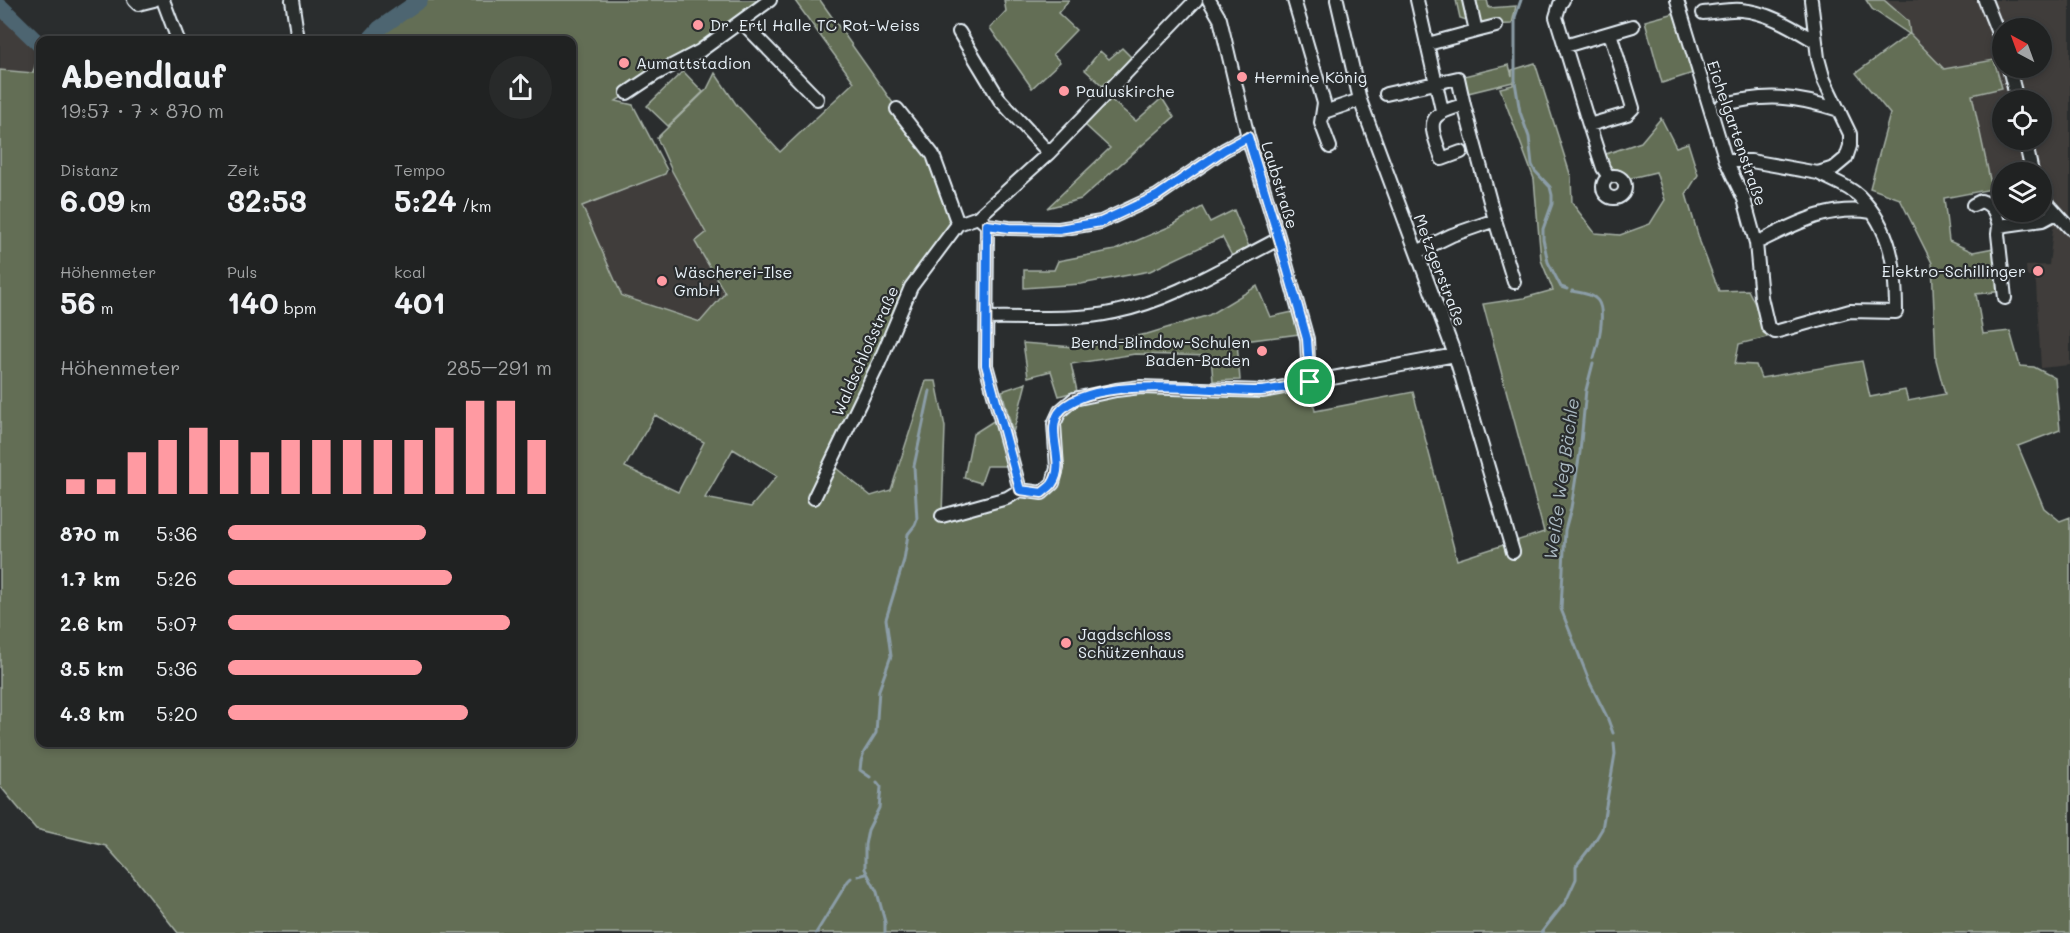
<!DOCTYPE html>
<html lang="de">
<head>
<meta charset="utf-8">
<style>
  :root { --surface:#202222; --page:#282a2a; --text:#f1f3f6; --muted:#a2a4a5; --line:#3d3f40; --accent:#ff9aa2 }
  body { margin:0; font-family:Mali,sans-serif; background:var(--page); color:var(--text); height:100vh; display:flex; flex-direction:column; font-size:22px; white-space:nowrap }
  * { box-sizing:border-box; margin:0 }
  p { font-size:20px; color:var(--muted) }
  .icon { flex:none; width:33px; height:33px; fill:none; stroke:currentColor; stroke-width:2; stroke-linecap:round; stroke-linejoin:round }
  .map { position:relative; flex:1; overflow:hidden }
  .details { position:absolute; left:36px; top:36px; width:540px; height:711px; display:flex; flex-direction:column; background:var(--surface); border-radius:12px; box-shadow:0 3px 9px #0003,0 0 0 2px var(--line) }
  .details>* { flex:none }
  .needle { width:39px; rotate:319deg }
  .controls { position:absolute; left:1992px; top:18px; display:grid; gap:12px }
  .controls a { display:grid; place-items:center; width:60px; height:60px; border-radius:50%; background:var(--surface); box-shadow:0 3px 9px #0003,0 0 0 2px var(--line); font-size:30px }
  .pin { position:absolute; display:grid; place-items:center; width:51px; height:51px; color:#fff; margin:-26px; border:3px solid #fff; border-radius:50%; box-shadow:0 2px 6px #0007 }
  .round { display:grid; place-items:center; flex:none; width:63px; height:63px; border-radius:32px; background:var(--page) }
  .summary { display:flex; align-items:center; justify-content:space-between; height:102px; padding:0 24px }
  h1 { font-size:33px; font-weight:800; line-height:45px }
  .figures { display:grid; grid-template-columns:repeat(3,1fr); gap:9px; height:102px; padding:6px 24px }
  .figures div { display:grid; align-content:center }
  .figures b { font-size:30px; font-weight:800 }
  .figures small { font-size:16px; font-weight:400 }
  .figures p { font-size:16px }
  .chart { height:168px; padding:12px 24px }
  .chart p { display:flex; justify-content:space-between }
  .chart svg { width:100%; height:108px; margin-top:6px; stroke:var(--accent); stroke-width:6 }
  ul { padding:0 24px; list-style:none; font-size:20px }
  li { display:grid; grid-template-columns:96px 72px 1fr; align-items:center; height:45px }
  li i { height:15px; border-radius:8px; background:var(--accent) }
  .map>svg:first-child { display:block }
  .built { fill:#3f3c3a; fill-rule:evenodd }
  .green { fill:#636e55; stroke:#a6b0a6; stroke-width:1.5; fill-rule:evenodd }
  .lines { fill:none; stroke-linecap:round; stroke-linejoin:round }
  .stream { stroke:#8b9da7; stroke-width:3 }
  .river { stroke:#4d6571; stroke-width:16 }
  .minor-casing { stroke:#e8f1f8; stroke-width:16 }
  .minor { stroke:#2a2d2e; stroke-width:12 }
  .route-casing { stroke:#fff; stroke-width:12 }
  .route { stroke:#1a73e8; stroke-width:8 }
  .poi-dot { fill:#ff9aa2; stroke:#2a2d2e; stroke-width:2 }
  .labels { text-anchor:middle; stroke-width:4.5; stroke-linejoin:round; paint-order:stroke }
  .poi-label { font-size:16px; fill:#e8f1f8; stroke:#2a2d2e; text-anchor:start }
  .street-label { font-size:16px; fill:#e8f1f8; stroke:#2a2d2e }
  .water-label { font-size:18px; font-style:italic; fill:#aab9c2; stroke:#2a2d2e }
</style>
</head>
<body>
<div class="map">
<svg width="2070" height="933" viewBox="0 0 2070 933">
  <rect width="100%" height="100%" fill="#2a2d2e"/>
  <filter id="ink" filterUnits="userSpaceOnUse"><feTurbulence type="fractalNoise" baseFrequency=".0167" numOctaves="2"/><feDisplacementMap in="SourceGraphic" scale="12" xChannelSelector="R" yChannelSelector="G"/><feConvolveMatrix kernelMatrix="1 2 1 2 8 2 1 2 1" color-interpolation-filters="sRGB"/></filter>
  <g filter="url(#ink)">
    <!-- built -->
    <path class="built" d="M1884 0H2070V365L2041 368 2036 285 2034 277 2027 276 2026 266 2049 265 2053 229 2055 227 2043 220 1999 226 1972 95 1994 60 1944 69 1910 34ZM2002 28H2042V68H2002ZM2002 100H2042V140H2002ZM2002 172H2042V212H2002Z
      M0 12 40 49 33 73 0 70Z
      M672 171 707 234 695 242 725 293 700 322 622 296 581 205Z"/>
    <!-- green -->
    <path class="green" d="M427 0H770L616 101 633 105 667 170 665 174 582 206 622 296 700 322 725 293 695 242 706 233 672 171 657 138 707 89 715 73 736 104 780 152 854 82 795 1 820 0 929 154 953 224 924 261 831 464 871 496 891 490 926 381H936L945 427 942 515 1007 498 1042 493 1053 483 1060 411 1116 390 1263 391 1309 382 1315 411 1413 392 1457 560 1544 532 1483 304 1524 298 1553 290 1541 260 1534 179 1500 88 1513 85V82L1468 93 1464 76 1509 65 1512 76V70L1535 63 1571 177 1572 203 1595 233 1620 235 1650 224 1665 200 1656 172 1631 178 1608 169 1603 155 1641 142 1661 118 1676 147 1688 143 1698 175 1686 194 1700 242 1719 291 1748 290 1771 336 1739 344 1735 364 1756 365 1761 378 1862 361 1870 397 1905 390 1908 401 1945 394 1936 360 1932 263 1900 199 1870 188 1890 114 1856 73 1909 34 1872 9 1866 0H1884L1908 21 1910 34 1944 69 1994 60 2002 88 1972 95 1992 189 1944 198 1949 241 1973 252 1999 247 2004 291 1976 294 1983 334 2010 331 2020 366 2034 367 2055 378 2060 430 2018 446 2044 508 2060 521 2070 517V933H178L132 875 106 846 36 829 0 786V70L33 73 40 49V742H572V40H376ZM655 415 704 442 678 492 625 467ZM733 449 777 476 751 507 705 498Z
      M1004 0H1069L1058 13 1076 30 1053 54 1060 62 1032 88 990 28 1006 11Z
      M1456 0H1487L1489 8 1516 6 1512 24 1482 25 1460 18Z
      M1675 13 1693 73 1662 83 1645 21Z
      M1122 48 1131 57 1104 87 1085 70 1100 51 1109 59Z
      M683 71 703 92 668 126 647 106Z
      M1162 98 1174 117 1081 199 1047 208 1110 148 1085 125 1110 99 1136 121Z
      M1202 207 1210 222 1234 210 1249 247 1232 256 1222 237 1150 271 1081 284 1024 288V270H1054L1058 261 1115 250 1171 226Z
      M1257 286 1270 317 1293 312 1299 334 1237 342 1240 380 1213 381 1211 356 1135 354 1071 364 1077 391 1059 396 1051 371 1028 377 1023 343 1074 347 1147 334 1209 315Z
      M1026 383 1013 433 1002 391Z
      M995 420 1009 466H987L981 483 964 478 973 434Z"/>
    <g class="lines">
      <!-- stream -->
      <path class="stream" d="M1521 0 1515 17V82L1520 112 1529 137 1532 165 1535 171 1550 187 1552 195V204L1543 229V239L1548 262 1561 287 1567 289
        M1572 291C1581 293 1593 294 1598 301 1606 312 1598 346 1594 358
        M1593 363 1586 390 1580 452 1571 508 1565 530 1561 609 1590 683 1607 717 1613 733
        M870 777 860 770 861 761 864 752 876 733 879 690 891 656 886 619 904 560 908 534 915 525 917 520 914 466 930 391
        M877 782 881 787 879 808 868 830 865 845V869L877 892 885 922V933
        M858 876 866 874
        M816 933 848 881 851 878
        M1541 933 1566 901 1576 879V866L1593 844 1602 829 1615 754 1614 743"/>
      <!-- river -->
      <path class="river" d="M0 6 40 45
        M369 40 380 28 420 0"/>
      <!-- minor casing -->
      <g class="minor-casing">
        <path id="minor" d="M134 0 138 4 154 0
          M163 0 178 40
          M292 0 298 40
          M1209 0 1220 19 1248 137 1279 239 1307 339 1309 382
          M1294 0 1324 103 1321 123 1330 147
          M1337 0 1360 100 1455 355 1513 552
          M1417 0 1442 110
          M1563 0 1560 4 1556 17 1589 125 1603 168 1609 177
          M1677 0 1726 161 1744 199 1756 243 1761 297 1768 327 1775 332 1850 311 1896 312C1896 268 1892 229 1859 196 1849 186 1831 180 1818 173
          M1985 0 2002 43
          M1703 13C1716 12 1729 9 1741 10 1768 12 1793 28 1815 41
          M742 22 817 99
          M1476 31 1496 26
          M959 32 1000 100 1049 153
          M1428 44 1476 31 1469 0
          M1565 46 1633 26
          M2009 68 2017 100
          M627 93 654 75 700 51 770 0
          M1386 94 1458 78 1464 105C1423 115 1430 124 1442 159L1461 152
          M1464 105 1495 220 1514 282
          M1722 105C1765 93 1796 96 1839 110
          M897 109 933 155 958 224 978 217
          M1324 112 1360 100
          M1589 125 1627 114 1633 108 1610 33
          M2025 140 2032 172
          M1726 161H1751L1818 173 1834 168 1846 158 1850 146V134L1824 80 1818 58 1811 0
          M1603 187a11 11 0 1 1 22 0a11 11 0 1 1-22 0Z
          M2042 194 2050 206 2070 228
          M1973 205 1981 201C1994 205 1996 214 1999 226L2043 220 2056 213
          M987 225 1009 228 1059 229 1101 222 1157 196 1224 150 1248 137
          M1999 226 1998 234 2005 298
          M1756 243C1796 224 1826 205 1872 212
          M1417 252 1452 235 1495 220
          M987 318C1028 317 1075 321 1115 312 1173 300 1227 265 1279 239
          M1020 490 986 365 987 225 978 217 1049 153 1196 0
          M1020 490 1042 493 1053 483 1057 468 1054 424 1060 411 1074 399 1116 390 1141 387 1263 391 1455 355
          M814 498 879 363 911 287 958 224
          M942 516 1007 498 1020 490"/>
      </g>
      <!-- minor -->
      <use href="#minor" class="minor"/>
    </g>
  </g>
  <g class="lines" filter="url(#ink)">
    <!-- route casing -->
    <g class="route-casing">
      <path id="route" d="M1248 137 1279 239 1307 339 1310 382C1293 385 1276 390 1260 391 1211 391 1098 375 1062 409 1042 429 1068 462 1052 484 1050 487 1045 490 1042 493L1020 490 986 365 987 225 1009 228 1059 229 1101 222 1157 196 1224 150Z"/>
    </g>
    <!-- route -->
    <use href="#route" class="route"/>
  </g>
  <!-- markers -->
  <g class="poi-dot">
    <circle cx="698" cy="25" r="6"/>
    <circle cx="624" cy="63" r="6"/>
    <circle cx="1242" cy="77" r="6"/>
    <circle cx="1064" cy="91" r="6"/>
    <circle cx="2038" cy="271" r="6"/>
    <circle cx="662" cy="281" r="6"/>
    <circle cx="1262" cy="351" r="6"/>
    <circle cx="1066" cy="643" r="6"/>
  </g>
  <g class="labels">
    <!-- poi labels -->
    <g class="poi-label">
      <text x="710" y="31">Dr. Ertl Halle TC Rot-Weiss</text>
      <text x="636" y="69">Aumattstadion</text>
      <text x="1254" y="83">Hermine König</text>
      <text x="1076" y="97">Pauluskirche</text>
      <text x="2026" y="277" text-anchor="end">Elektro-Schillinger</text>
      <text x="674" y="278">Wäscherei-Ilse<tspan x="674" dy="18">GmbH</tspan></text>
      <text x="1250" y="348" text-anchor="end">Bernd-Blindow-Schulen<tspan x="1250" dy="18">Baden-Baden</tspan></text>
      <text x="1078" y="640">Jagdschloss<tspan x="1078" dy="18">Schützenhaus</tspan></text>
    </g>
    <!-- street labels -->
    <g class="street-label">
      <text transform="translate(1737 133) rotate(71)" y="6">Eichelgartenstraße</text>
      <text transform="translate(1280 185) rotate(73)" y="6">Laubstraße</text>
      <text transform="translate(1440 270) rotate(69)" y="6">Metzgerstraße</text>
      <text transform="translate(865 351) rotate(-66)" y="6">Waldschloßstraße</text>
    </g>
    <!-- water labels -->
    <g class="water-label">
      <text transform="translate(1562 479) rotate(-82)" y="6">Weiße Weg Bächle</text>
    </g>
  </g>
</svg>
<div class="controls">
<a><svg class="needle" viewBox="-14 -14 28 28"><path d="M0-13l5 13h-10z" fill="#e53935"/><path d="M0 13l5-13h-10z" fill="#a2a4a5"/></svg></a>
<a><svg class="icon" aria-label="locate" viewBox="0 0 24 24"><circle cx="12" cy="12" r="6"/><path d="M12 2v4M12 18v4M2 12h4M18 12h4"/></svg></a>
<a><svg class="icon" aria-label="layers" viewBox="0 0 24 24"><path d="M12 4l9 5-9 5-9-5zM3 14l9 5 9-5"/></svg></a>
</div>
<div class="pin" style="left:1310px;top:382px;background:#1e9e55"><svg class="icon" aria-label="arrive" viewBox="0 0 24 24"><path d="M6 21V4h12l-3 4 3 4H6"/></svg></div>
<section class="details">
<div class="summary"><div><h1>Abendlauf</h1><p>19:57 · 7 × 870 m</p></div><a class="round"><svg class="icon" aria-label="share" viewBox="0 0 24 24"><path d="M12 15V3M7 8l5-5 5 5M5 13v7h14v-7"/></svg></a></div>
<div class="figures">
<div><p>Distanz</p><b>6.09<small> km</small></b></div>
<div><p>Zeit</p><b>32:53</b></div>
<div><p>Tempo</p><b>5:24<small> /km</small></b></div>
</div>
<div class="figures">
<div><p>Höhenmeter</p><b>56<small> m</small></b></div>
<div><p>Puls</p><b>140<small> bpm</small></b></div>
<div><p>kcal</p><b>401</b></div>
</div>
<div class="chart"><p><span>Höhenmeter</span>285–291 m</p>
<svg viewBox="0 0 160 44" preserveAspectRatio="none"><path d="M5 44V38M15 44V38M25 44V27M35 44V22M45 44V17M55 44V22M65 44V27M75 44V22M85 44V22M95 44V22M105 44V22M115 44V22M125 44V17M135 44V6M145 44V6M155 44V22"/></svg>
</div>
<ul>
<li><b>870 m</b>5:36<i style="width:61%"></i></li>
<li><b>1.7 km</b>5:26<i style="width:69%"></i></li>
<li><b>2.6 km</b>5:07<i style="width:87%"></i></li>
<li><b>3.5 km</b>5:36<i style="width:60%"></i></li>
<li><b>4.3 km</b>5:20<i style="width:74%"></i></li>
</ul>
</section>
</div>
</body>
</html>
